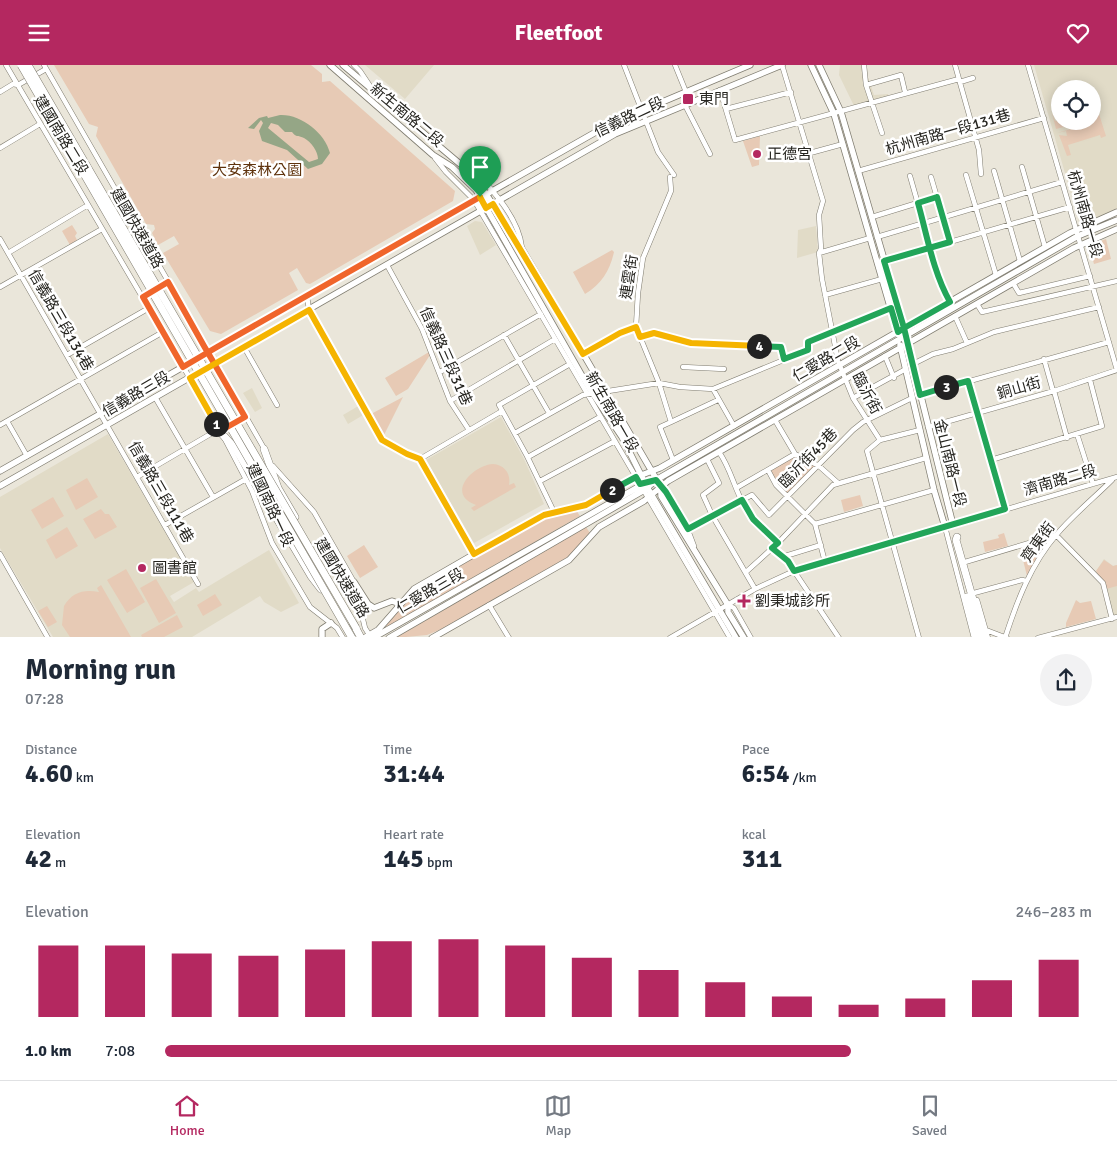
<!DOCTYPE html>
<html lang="en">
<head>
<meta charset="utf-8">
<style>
  :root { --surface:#fff; --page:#f2f2f3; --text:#1f2937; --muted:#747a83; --line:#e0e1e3; --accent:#b42860 }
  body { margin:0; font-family:Signika,"Noto Sans TC",sans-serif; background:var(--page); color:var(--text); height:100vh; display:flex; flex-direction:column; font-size:19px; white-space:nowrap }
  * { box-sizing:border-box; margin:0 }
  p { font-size:16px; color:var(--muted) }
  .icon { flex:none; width:28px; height:28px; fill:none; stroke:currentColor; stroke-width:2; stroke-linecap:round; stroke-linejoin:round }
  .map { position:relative; height:572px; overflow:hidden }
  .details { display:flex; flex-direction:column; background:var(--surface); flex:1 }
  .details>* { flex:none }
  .tools { position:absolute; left:1051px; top:15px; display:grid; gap:10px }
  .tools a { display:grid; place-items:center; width:50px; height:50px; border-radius:50%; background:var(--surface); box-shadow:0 2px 12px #0003; font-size:25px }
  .pin { position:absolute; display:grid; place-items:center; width:42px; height:42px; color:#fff; margin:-51px -21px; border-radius:50% 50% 50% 0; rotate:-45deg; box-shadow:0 0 5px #0007 }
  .pin .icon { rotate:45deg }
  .km { position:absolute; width:25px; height:25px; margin:-12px; border-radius:50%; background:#222; color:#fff; font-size:14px; line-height:25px; text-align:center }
  .round { display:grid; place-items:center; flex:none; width:52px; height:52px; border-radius:26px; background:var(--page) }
  .summary { display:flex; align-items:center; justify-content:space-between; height:85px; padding:0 25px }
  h1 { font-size:28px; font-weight:700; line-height:38px }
  .stats { display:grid; grid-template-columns:repeat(3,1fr); gap:8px; height:85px; padding:5px 25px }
  .stats div { display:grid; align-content:center }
  .stats b { font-size:25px; font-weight:700 }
  .stats small { font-size:14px; font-weight:400 }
  .stats p { font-size:14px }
  .chart { height:140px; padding:10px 25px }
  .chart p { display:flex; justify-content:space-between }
  .chart svg { width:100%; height:90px; margin-top:5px; stroke:var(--accent); stroke-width:6 }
  ul { padding:0 25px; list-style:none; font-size:16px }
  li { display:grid; grid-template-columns:80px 60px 1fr; align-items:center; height:38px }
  li i { height:12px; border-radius:6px; background:var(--accent) }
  header { display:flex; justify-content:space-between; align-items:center; height:65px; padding:0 25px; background:var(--accent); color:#fff; font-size:22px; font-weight:700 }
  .menu { display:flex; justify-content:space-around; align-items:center; height:70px; border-top:1px solid var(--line); background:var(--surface); font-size:14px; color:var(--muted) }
  .menu a { display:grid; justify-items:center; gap:2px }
  .menu .selected { color:var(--accent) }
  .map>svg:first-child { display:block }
  .built { fill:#e1dbc7; fill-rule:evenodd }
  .green { fill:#e7cab5 }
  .water { fill:#95a686; fill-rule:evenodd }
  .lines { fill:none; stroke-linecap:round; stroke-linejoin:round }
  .minor-casing { stroke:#807d71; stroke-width:5.5 }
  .major-casing { stroke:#807d71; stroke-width:7 }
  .highway-casing { stroke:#807d71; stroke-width:8 }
  .minor { stroke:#fff; stroke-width:4.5 }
  .major { stroke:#fff; stroke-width:5.5 }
  .highway { stroke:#fff; stroke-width:7 }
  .highway-bridge-casing { stroke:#807d71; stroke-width:8; stroke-linecap:butt }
  .highway-bridge { stroke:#fff; stroke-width:7 }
  .split-1-casing { stroke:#fff; stroke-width:10 }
  .split-2-casing { stroke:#fff; stroke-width:10 }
  .split-3-casing { stroke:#fff; stroke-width:10 }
  .split-4-casing { stroke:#fff; stroke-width:10 }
  .split-5-casing { stroke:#fff; stroke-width:10 }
  .split-1 { stroke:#f0652b; stroke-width:6 }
  .split-2 { stroke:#f5b400; stroke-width:6 }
  .split-3 { stroke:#22a559; stroke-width:6 }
  .split-4 { stroke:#22a559; stroke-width:6 }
  .split-5 { stroke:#f5b400; stroke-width:6 }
  .poi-dot { fill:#b42860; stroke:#fff; stroke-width:2 }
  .labels { text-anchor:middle; stroke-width:5; stroke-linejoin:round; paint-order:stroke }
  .poi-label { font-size:15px; fill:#262520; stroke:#fff; text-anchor:start }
  .street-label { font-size:15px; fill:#262520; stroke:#fff }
  .park-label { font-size:15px; fill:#5f330d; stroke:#fff }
</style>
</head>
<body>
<header><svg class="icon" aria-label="menu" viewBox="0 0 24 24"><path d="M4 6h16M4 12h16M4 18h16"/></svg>Fleetfoot<svg class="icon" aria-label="heart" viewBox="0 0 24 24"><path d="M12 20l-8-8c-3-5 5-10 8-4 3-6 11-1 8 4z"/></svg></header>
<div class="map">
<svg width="1117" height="573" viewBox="0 0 1117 573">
  <rect width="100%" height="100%" fill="#eae6da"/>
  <!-- built -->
  <path class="built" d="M365 0H434L405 34Z
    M840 0H864L874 30 888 29V34L855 43 839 10Z
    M1034 0H1117V144L1083 158 1079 157ZM1060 24H1092V56H1060Z
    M475 156 482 157 496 180 480 190 467 161Z
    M816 161 818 187 797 193 798 165Z
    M252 323 262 343 255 347 243 328Z
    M360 340 365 349 348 359 343 350Z
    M501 352 524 394 544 439 474 478 426 395Z
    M108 369 194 517 170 531 174 537 196 523 199 527 269 485 299 538 281 547 264 537 260 531 192 572H53L0 483V432Z
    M1104 494 1113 501 1117 500V550L1114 551 1106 524 1096 506Z"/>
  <!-- green -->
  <path class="green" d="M54 0H311L322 9V17L330 16 455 126 453 136 310 219 306 218 297 203 289 208 298 225 221 269 210 266 163 188 179 179 174 171 158 180 152 168 155 164 154 160 146 159 96 71 98 62 89 59Z
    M1097 45 1095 50 1099 49 1106 71 1101 73 1100 70 1068 80 1071 90 1067 91 1059 70 1067 71 1066 66 1057 68 1071 64V60L1056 64 1052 48 1055 56 1058 55 1060 59 1066 56H1092L1093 46Z
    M760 71 759 100 752 102 743 76Z
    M72 160 77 168 75 171 77 175 70 180 62 166Z
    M1106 174 1111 194 1094 199 1091 188 1100 185 1098 177Z
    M612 185 614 187C610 205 602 219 585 229L573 207Z
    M429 287 430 290 408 324 396 331 385 313Z
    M403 332 384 370H381L371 349Z
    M795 391 816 402 788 430 778 420 769 406Z
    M493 399C505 400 511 409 509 420L514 418 516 422 474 446 471 443 476 440C445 429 473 400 493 399Z
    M87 413 98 432 76 445 66 425Z
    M860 430 863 441 844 447 841 435Z
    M53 432 64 451 42 464 31 445Z
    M101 444 105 449H109L117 462 95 474 83 454Z
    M576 445 580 451 387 562 386 560 417 525 541 454Z
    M67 462 78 481 56 494 46 475Z
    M586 462 590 468 568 492 449 561 427 570 395 573Z
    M1004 468 1008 481 985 487 983 477 999 473 998 470Z
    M1047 475 1049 478 1027 511 1020 483Z
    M364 480 378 502 360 513 347 491Z
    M1104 495 1113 501 1117 500V521L1106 524 1096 506Z
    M126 504 145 537 127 548 107 515Z
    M156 514 176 548 159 558 140 523Z
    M101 520 131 572H70L62 560 64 541C72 527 84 524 99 527L97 523Z
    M215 529 222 540 203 551 197 540Z
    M1076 535 1080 538 1091 536 1096 554 1066 562V558Z
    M47 541 57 557 48 562 38 546Z
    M177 550 183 562 164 572H142L141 570Z"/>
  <!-- water -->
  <path class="water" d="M280 50C301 49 325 68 330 88L322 99 308 104 287 85 262 76 259 66 263 58 261 55 254 64 248 63 259 53 267 51 268 53ZM271 58 278 60 285 67H292C296 73 299 70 304 73 311 77 318 86 318 94L309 97 268 63Z"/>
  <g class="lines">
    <!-- minor casing -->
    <g class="minor-casing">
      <path id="minor" d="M6 0 218 361 252 426 272 478 310 542 337 563 343 573
        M44 0 265 385
        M354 0 360 6 370 21
        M624 0 658 87 674 110
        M675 0 686 27
        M782 0 823 136 819 150 821 184 819 188 822 214 838 296 853 333 880 375 867 386 919 573
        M864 0 866 20 882 68
        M955 0 979 85 981 109
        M1028 0 1117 305
        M960 17 973 13
        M18 20 46 4
        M866 20 901 10 905 27
        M720 25 735 75 959 14
        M0 27 13 19 18 20
        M685 40 710 89
        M726 44 791 27
        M0 83 40 59
        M810 88 843 79
        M435 93 446 107 474 135 730 573
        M1022 102 1045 182
        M466 104 474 105C493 126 519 153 522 183
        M858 106 1044 53
        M994 106 1020 196
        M966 110 996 210
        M910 111 942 223 950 237
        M670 112 671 126 643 193 638 228 636 262 659 318 671 357 660 362 673 395
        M931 112 950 177
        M872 152 937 132
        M877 172 1062 117
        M0 174 198 519
        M8 188 88 140
        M819 188 870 173
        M885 196 1070 142
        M387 200 422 264 450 336 469 365
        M1013 218 1019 228 1090 211
        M0 222 102 164
        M825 230 882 214
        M307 231 309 245 382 375 407 389 420 394 474 489
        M143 232 168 217
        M977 239 982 247 1117 216
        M955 251 967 278
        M504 270 549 348
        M641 272 654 268 691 278 781 282 784 294
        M244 282 277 340
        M583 289 620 268 636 262
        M67 290 149 243
        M885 291 894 313
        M1044 294 1053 326
        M913 299 933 289 953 284 994 267 1099 242
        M683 302 724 304
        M440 307 541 249
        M968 316 1005 444
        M713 324 734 361
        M1054 326 1067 373
        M920 330 1109 277
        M155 332 213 432
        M853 333 906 304
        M450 336 555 274
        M775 355 795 389 819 401 838 418
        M7 356 27 391
        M671 357 718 335
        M0 360 163 267
        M928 362 1054 326 1117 305
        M220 366 245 352
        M515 368 583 330 659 318 680 322 713 324 808 285V277L891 243
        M1077 369 1093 419
        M880 375 920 365
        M719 387C731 404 734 423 744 440 751 455 766 466 778 478
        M528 392 600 352
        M420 394 502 346
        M707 394 719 418 703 430 712 450 755 524
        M991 395 1102 361 1090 315
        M273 401 314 447 354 517 365 563 370 571
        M768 405 776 420 815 459 825 497
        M137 412 219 364
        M540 416 615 376
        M661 422C677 435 687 462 694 481
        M738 422 795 389
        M554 447 527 391 499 340 570 299
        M815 459 934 425
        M165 460 246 414
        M945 462 974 573
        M688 464 752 430 769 450 853 365 863 357 912 333
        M772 483 788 497 839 573
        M0 489 48 573
        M782 492 821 480
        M965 497 1056 470 1103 518 1112 554
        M746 507 778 478 833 420 926 393
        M974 528 1022 515 1026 516
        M977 535 988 573
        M489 540 509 573
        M728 540 734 543 751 573
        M986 565 1007 573
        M670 573 755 524 794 506 1117 412
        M1005 573C1017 536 1031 499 1057 469 1073 450 1094 433 1112 415
        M1038 573 1117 552"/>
    </g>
    <!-- major casing -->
    <g class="major-casing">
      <path id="major" d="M330 0 433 90 452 102 476 125 589 323 622 372 647 422 736 573
        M343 0 466 104 486 129 522 184 661 422V431L728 540V547L744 573
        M811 0 834 49 898 269
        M819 0 841 47 905 266
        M907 275 953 460
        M900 280 934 425 945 462
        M0 406 610 59 750 0
        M0 421 615 69 782 0
        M354 517 368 539 374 543 392 536 400 539
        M322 573V564L331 558
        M364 573 378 565 414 524 535 454 543 450 586 440 631 414 660 403 1070 168 1117 147
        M373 573 647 417
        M389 573 646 424 656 415 1078 171 1117 155
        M432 573 569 495 599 462 644 436 668 416 1074 183 1117 164"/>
    </g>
    <!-- highway casing -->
    <g class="highway-casing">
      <path id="highway" d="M222 369 235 383 311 511 321 524
        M264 384 278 423 295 452
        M957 472 956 475 984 573
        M967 532 978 573
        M353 558 361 573"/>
    </g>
    <!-- minor -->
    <use href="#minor" class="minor"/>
    <!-- major -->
    <use href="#major" class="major"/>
    <!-- highway -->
    <use href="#highway" class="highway"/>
    <!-- highway-bridge casing -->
    <g class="highway-bridge-casing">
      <path id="highway-bridge" d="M21 0 352 573
        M28 0 356 563"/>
    </g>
    <!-- highway-bridge -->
    <use href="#highway-bridge" class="highway-bridge"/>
  </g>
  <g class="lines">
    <!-- split-1 casing -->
    <g class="split-1-casing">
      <path id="split-1" d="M216 359 220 366 245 352 211 293 204 281 168 217 143 232 183 302 217 282 480 132"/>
    </g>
    <!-- split-2 casing -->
    <g class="split-2-casing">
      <path id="split-2" d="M216 359 190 313 309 245 382 375 407 389 420 394 474 489 544 450 586 440 612 425"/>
    </g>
    <!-- split-3 casing -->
    <g class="split-3-casing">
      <path id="split-3" d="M612 425 636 412 640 419 656 415 666 427 688 464 742 435 753 454 778 478 772 483 788 496 794 506 1005 444 968 316 946 322"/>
    </g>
    <!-- split-4 casing -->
    <g class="split-4-casing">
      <path id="split-4" d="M759 281 781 282 784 294 808 285V277L891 243 898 267 904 263 884 196 950 177 937 132 918 138C927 170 933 207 950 237L904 263 920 330 946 322"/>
    </g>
    <!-- split-5 casing -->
    <g class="split-5-casing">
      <path id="split-5" d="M480 132 486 143 493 139 583 289 620 268 636 262 640 272 654 268 691 278 759 281"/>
    </g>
    <!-- split-1 -->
    <use href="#split-1" class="split-1"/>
    <!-- split-2 -->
    <use href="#split-2" class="split-2"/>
    <!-- split-3 -->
    <use href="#split-3" class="split-3"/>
    <!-- split-4 -->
    <use href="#split-4" class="split-4"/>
    <!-- split-5 -->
    <use href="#split-5" class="split-5"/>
  </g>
  <!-- markers -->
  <g class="poi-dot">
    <rect x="682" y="28" width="12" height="12" rx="2.5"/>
    <circle cx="757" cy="89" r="5"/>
    <circle cx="142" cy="503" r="5"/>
    <path d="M741.5 528.5h5v5h5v5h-5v5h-5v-5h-5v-5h5z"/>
  </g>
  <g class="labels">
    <!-- poi labels -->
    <g class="poi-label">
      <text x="699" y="39">東門</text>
      <text x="767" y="94">正德宮</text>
      <text x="152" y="508">圖書館</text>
      <text x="755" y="541">劉秉城診所</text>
    </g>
    <!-- street labels -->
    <g class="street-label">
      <text transform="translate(407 50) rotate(40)" y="5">新生南路二段</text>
      <text transform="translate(629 52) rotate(-25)" y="5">信義路二段</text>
      <text transform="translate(948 67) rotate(-16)" y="5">杭州南路一段131巷</text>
      <text transform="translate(61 70) rotate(59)" y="5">建國南路二段</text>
      <text transform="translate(1085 149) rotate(74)" y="5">杭州南路一段</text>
      <text transform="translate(137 163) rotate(60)" y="5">建國快速道路</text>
      <text transform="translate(629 212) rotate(-81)" y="5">連雲街</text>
      <text transform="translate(61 255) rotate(60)" y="5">信義路三段134巷</text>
      <text transform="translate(446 291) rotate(66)" y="5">信義路三段31巷</text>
      <text transform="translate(826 294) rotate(-30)" y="5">仁愛路二段</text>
      <text transform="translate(1019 323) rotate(-16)" y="5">銅山街</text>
      <text transform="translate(867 328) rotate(62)" y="5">臨沂街</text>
      <text transform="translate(136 329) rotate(-30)" y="5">信義路三段</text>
      <text transform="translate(612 347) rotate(60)" y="5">新生南路一段</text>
      <text transform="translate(808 393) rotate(-46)" y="5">臨沂街45巷</text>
      <text transform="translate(950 398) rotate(76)" y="5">金山南路一段</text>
      <text transform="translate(1060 415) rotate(-16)" y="5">濟南路二段</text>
      <text transform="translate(161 427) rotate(60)" y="5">信義路三段111巷</text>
      <text transform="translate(270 440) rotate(65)" y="5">建國南路一段</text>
      <text transform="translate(1038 477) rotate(-54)" y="5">齊東街</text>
      <text transform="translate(342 513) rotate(59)" y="5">建國快速道路</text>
      <text transform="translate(430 526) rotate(-30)" y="5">仁愛路三段</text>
    </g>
    <!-- park labels -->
    <g class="park-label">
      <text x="257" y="110">大安森林公園</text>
    </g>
  </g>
</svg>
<div class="tools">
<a><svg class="icon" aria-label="locate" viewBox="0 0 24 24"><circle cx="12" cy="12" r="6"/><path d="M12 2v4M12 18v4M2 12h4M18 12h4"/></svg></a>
</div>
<div class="pin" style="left:480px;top:132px;background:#1e9e55"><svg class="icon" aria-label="arrive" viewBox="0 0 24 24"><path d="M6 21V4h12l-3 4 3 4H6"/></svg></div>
<b class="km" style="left:216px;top:359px">1</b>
<b class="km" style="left:612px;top:425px">2</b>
<b class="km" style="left:946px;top:322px">3</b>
<b class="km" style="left:759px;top:281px">4</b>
</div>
<section class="details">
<div class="summary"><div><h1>Morning run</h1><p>07:28</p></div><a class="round"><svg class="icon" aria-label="share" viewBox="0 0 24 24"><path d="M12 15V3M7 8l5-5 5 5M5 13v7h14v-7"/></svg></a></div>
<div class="stats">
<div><p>Distance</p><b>4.60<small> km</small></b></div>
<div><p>Time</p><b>31:44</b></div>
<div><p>Pace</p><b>6:54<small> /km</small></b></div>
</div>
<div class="stats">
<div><p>Elevation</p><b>42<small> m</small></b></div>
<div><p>Heart rate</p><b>145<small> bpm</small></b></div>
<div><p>kcal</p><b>311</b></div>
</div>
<div class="chart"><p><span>Elevation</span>246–283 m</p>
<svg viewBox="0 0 160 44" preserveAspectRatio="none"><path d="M5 44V9M15 44V9M25 44V13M35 44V14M45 44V11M55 44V7M65 44V6M75 44V9M85 44V15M95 44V21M105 44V27M115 44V34M125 44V38M135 44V35M145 44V26M155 44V16"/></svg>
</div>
<ul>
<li><b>1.0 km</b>7:08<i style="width:74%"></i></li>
</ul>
</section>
<nav class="menu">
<a class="selected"><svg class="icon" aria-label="home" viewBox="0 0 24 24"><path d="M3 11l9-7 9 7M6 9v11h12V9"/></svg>Home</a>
<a><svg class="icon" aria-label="map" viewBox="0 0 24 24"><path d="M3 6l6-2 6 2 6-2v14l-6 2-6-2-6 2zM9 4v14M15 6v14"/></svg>Map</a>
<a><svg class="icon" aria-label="saved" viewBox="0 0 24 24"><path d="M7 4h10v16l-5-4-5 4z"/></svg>Saved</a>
</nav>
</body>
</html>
